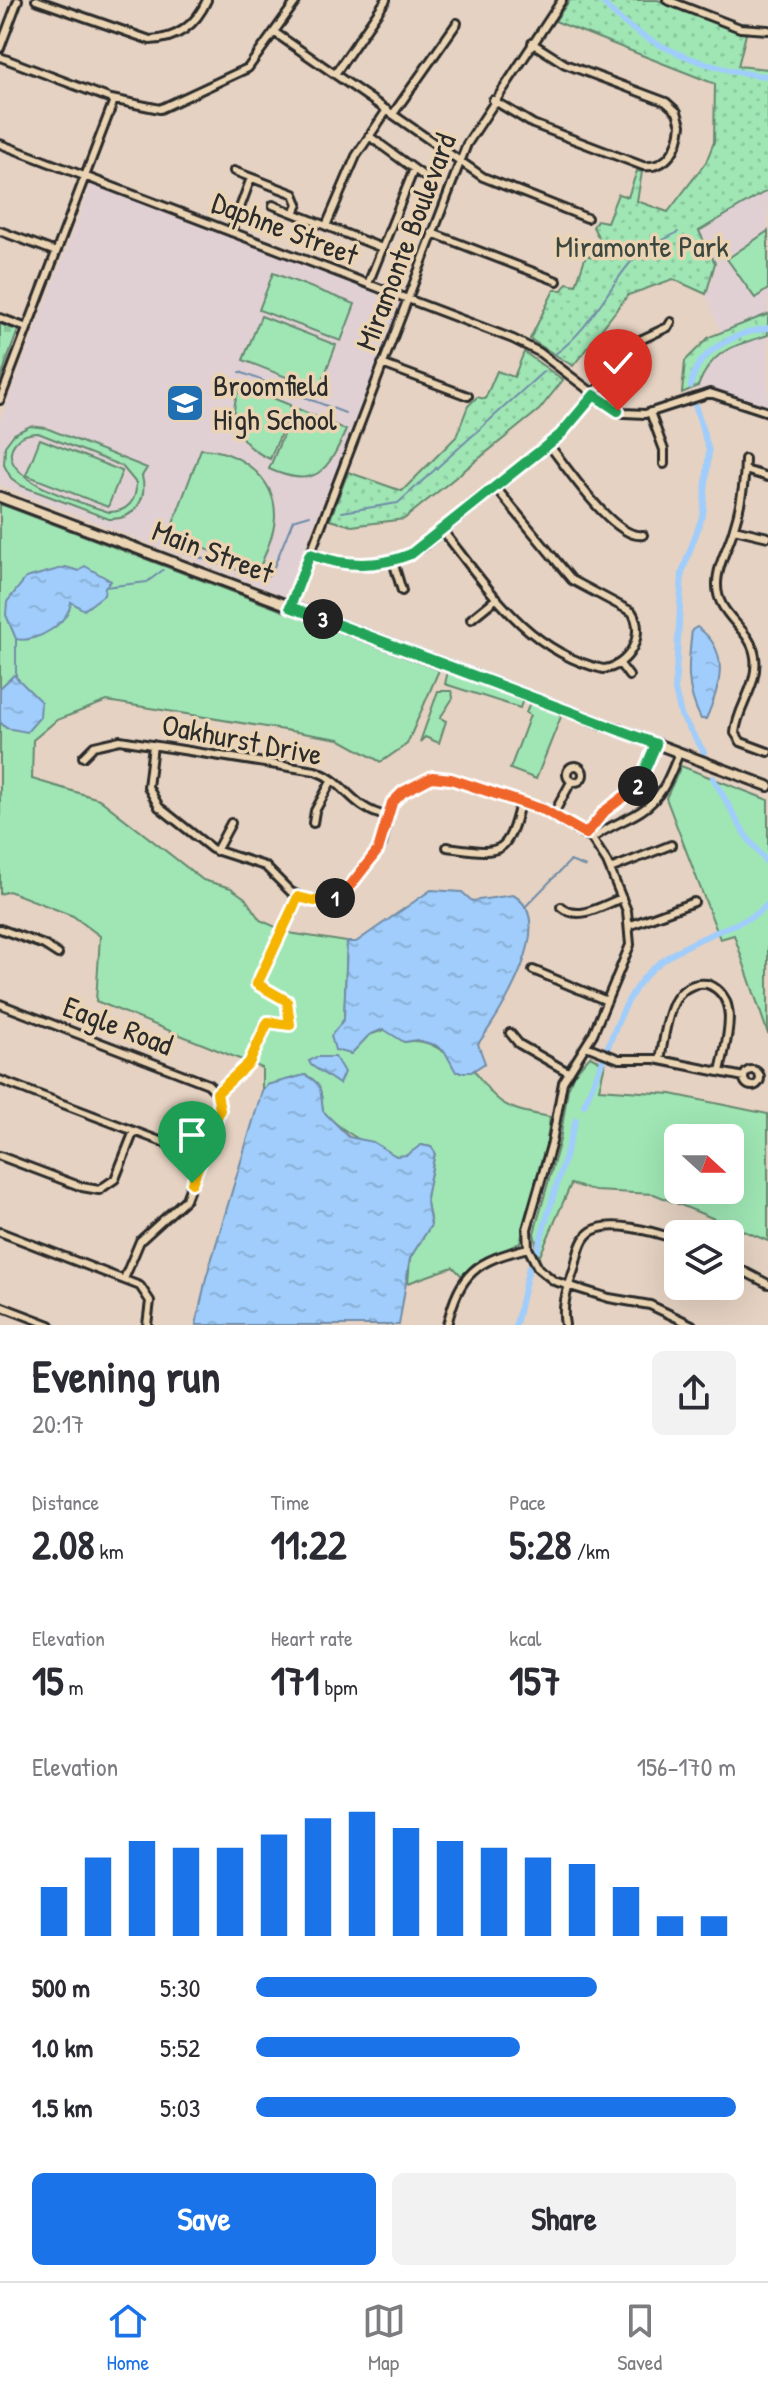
<!DOCTYPE html>
<html lang="en">
<head>
<meta charset="utf-8">
<style>
  :root { --surface:#fff; --page:#f2f2f3; --text:#2b2b33; --muted:#7c7c81; --line:#e1e1e2; --accent:#1a73e8 }
  body { margin:0; font-family:"Patrick Hand",sans-serif; background:var(--page); color:var(--text); height:100vh; display:flex; flex-direction:column; font-size:30px; white-space:nowrap }
  * { box-sizing:border-box; margin:0 }
  p { font-size:26px; color:var(--muted) }
  .icon { flex:none; width:44px; height:44px; fill:none; stroke:currentColor; stroke-width:2; stroke-linecap:round; stroke-linejoin:round }
  .map { position:relative; height:1325px; overflow:hidden }
  .sheet { display:flex; flex-direction:column; background:var(--surface); flex:1 }
  .sheet>* { flex:none }
  .needle { width:52px; rotate:111deg }
  .tools { position:absolute; left:664px; top:1124px; display:grid; gap:16px }
  .tools a { display:grid; place-items:center; width:80px; height:80px; border-radius:12px; background:var(--surface); box-shadow:0 8px 32px #0002; font-size:40px }
  .pin { position:absolute; display:grid; place-items:center; width:68px; height:68px; color:#fff; margin:-82px -34px; border-radius:50% 50% 50% 0; rotate:-45deg; box-shadow:0 0 8px #0007 }
  .pin .icon { rotate:45deg }
  .km { position:absolute; width:40px; height:40px; margin:-20px; border-radius:50%; background:#222; color:#fff; font-size:22px; line-height:40px; text-align:center }
  .round { display:grid; place-items:center; flex:none; width:84px; height:84px; border-radius:12px; background:var(--page) }
  .headline { display:flex; align-items:center; justify-content:space-between; height:136px; padding:0 32px }
  h1 { font-size:44px; font-weight:800; line-height:60px }
  .stats { display:grid; grid-template-columns:repeat(3,1fr); gap:12px; height:136px; padding:8px 32px }
  .stats div { display:grid; align-content:center }
  .stats b { font-size:40px; font-weight:800 }
  .stats small { font-size:22px; font-weight:400 }
  .stats p { font-size:22px }
  .chart { height:224px; padding:16px 32px }
  .chart p { display:flex; justify-content:space-between }
  .chart svg { width:100%; height:144px; margin-top:8px; stroke:var(--accent); stroke-width:6 }
  .cta { display:flex; gap:16px; margin-top:auto; padding:16px 32px }
  .cta a { flex:1; height:92px; border-radius:12px; background:var(--accent); color:#fff; font-size:32px; font-weight:800; line-height:92px; text-align:center }
  .cta a+a { background:var(--page); color:var(--text) }
  ul { padding:0 32px; list-style:none; font-size:26px }
  li { display:grid; grid-template-columns:128px 96px 1fr; align-items:center; height:60px }
  li i { height:20px; border-radius:10px; background:var(--accent) }
  .menu { display:flex; justify-content:space-around; align-items:center; height:112px; border-top:2px solid var(--line); background:var(--surface); font-size:22px; color:var(--muted) }
  .menu a { display:grid; justify-items:center; gap:4px }
  .menu .on { color:var(--accent) }
  .map>svg:first-child { display:block }
  .built { fill:#e0d0d3 }
  .grass { fill:#9fe6b4; stroke:#658870; stroke-width:2; fill-rule:evenodd }
  .cemetery { fill:url(#cemetery-stones); stroke:#658870; stroke-width:2 }
  .park { fill:url(#park-dots); stroke:#658870; stroke-width:2 }
  .water { fill:url(#water-ripples); stroke:#718ca8; stroke-width:2 }
  .lines { fill:none; stroke-linecap:round; stroke-linejoin:round }
  .stream { stroke:#718ca8; stroke-width:2 }
  .canal { stroke:#a0cdfb; stroke-width:6 }
  .minor-casing { stroke:#2b2b2b; stroke-width:12 }
  .major-casing { stroke:#2b2b2b; stroke-width:14 }
  .minor { stroke:#ead4b3; stroke-width:6 }
  .major { stroke:#ead4b3; stroke-width:8 }
  .split-1-casing { stroke:#fff; stroke-width:16 }
  .split-2-casing { stroke:#fff; stroke-width:16 }
  .split-3-casing { stroke:#fff; stroke-width:16 }
  .split-4-casing { stroke:#fff; stroke-width:16 }
  .split-1 { stroke:#f5b400; stroke-width:10 }
  .split-2 { stroke:#f0652b; stroke-width:10 }
  .split-3 { stroke:#22a559; stroke-width:10 }
  .split-4 { stroke:#22a559; stroke-width:10 }
  .labels { text-anchor:middle; stroke-width:7; stroke-linejoin:round; paint-order:stroke }
  .street-label { font-size:30px; fill:#2b2b2b; stroke:#ead4b3 }
  .park-label { font-size:30px; fill:#3c4740; stroke:#ead4b3 }
  .poi-label { font-size:30px; fill:#2b2b2b; stroke:#ead4b3; text-anchor:start }
</style>
</head>
<body>
<div class="map">
<svg width="768" height="1325" viewBox="0 0 768 1325">
  <defs>
    <pattern id="cemetery-stones" width="16" height="16" patternUnits="userSpaceOnUse" patternTransform="scale(2)"><rect width="16" height="16" fill="#9fe6b4"/><path d="M2 7V4a2 2 0 0 1 4 0v3zM10 15v-3a2 2 0 0 1 4 0v3z" fill="#89c59b"/></pattern>
    <pattern id="park-dots" width="8" height="8" patternUnits="userSpaceOnUse" patternTransform="scale(2)"><rect width="8" height="8" fill="#9fe6b4"/><path d="M2 2h.1M6 6h.1" fill="none" stroke="#89c59b" stroke-width="1.8" stroke-linecap="round"/></pattern>
    <pattern id="water-ripples" width="26" height="14" patternUnits="userSpaceOnUse" patternTransform="scale(2)"><rect width="26" height="14" fill="#a0cdfb"/><path d="M2 4q2-2 4 0t4 0M15 11q2-2 4 0t4 0" fill="none" stroke="#8ab0d7"/></pattern>
  </defs>
  <rect width="100%" height="100%" fill="#e5d2c2"/>
  <filter id="ink" filterUnits="userSpaceOnUse"><feTurbulence type="fractalNoise" baseFrequency=".0125" numOctaves="2"/><feDisplacementMap in="SourceGraphic" scale="16" xChannelSelector="R" yChannelSelector="G"/><feConvolveMatrix kernelMatrix="1 2 1 2 8 2 1 2 1" color-interpolation-filters="sRGB"/></filter>
  <g filter="url(#ink)">
    <!-- built -->
    <path class="built" d="M91 185 407 299 284 596 0 485V421Z
      M768 190V314L720 332 706 294 713 278 699 231Z
      M768 335V412L724 395H699L698 386 707 363 727 348Z"/>
    <!-- grass -->
    <path class="grass" d="M768 231V289L755 298 727 259Z
      M273 273 355 304 341 341 259 310Z
      M261 316 336 345 319 390 243 360Z
      M241 385 290 405 291 410 270 459C238 445 225 418 241 385Z
      M298 409 346 430C328 471 316 490 269 469L293 411Z
      M30 426 46 428 147 468 142 476C148 500 134 520 109 519L22 486 11 478 4 465 5 446 14 434ZM38 433 122 466 136 483C137 501 127 512 109 512 86 504 0 481 12 448 17 437 27 433 38 433Z
      M40 439 122 471 108 507 26 475Z
      M201 449C237 450 275 476 275 515 275 534 265 553 259 570L175 537 171 529Z
      M0 504 439 670 407 744 381 762 339 739 107 701 57 720 33 740 32 779 99 799 203 880 231 888 245 898 260 920 289 933 347 942 344 1019 335 1050 351 1054 369 1035 387 1029 404 1042C433 1036 449 1058 471 1072L474 1070C499 1107 507 1109 550 1117L546 1149 520 1243 473 1264 462 1276 453 1267 408 1283 410 1258 431 1225 426 1197 435 1153 431 1147 421 1145C417 1148 411 1154 405 1156 385 1160 335 1126 323 1111 320 1092 324 1084 305 1075L268 1085 262 1091V1068L96 1001 100 936 73 916 9 891 0 894Z
      M448 671 523 699 520 708 445 684Z
      M438 691H452L453 698 440 718 446 721 439 743 425 737 420 742Z
      M530 702 562 714 536 779 510 769 530 715 526 713Z
      M681 766 768 800V1034L734 935 720 939 666 798Z
      M590 1056 605 1064 599 1089 671 1094 768 1114V1241L654 1194 595 1191 571 1184 539 1258 534 1233 560 1140 568 1089 574 1074ZM678 1138H730V1190H678Z"/>
    <!-- cemetery -->
    <path class="cemetery" d="M0 324 18 330 0 380Z"/>
    <!-- park -->
    <path class="park" d="M570 0H658L746 34 738 66 768 69V190L699 231 715 263 706 294 673 279 628 295 573 366 530 339 554 290H562L567 283 576 285 586 255 595 258 600 240 593 227 597 220 607 222 618 194 628 197 637 171 642 172 637 201 668 212 706 162 714 142 715 84 555 21Z
      M768 314V335C731 347 713 349 698 386L682 393 685 361 709 337Z
      M524 352 563 380 539 410 404 519 352 526 330 520 348 472 402 491 456 437 468 406 477 397 485 399 497 371 514 377Z"/>
    <!-- water -->
    <path class="water" d="M85 566 111 581 105 587 104 595 84 610 71 602C69 623 36 644 16 639L6 615 7 602 26 578 66 567 79 571Z
      M697 627C732 651 720 687 706 719H701C685 688 688 664 692 630Z
      M14 675 41 702 40 717 27 732 6 728 0 722V688Z
      M431 890 462 892 472 901 513 895C560 921 499 1015 478 1044L485 1063 471 1072H456L445 1052 435 1045 417 1040 404 1042 383 1029 369 1035 351 1054 335 1050 331 1036 344 1019 347 942H356Z
      M317 1057H335L344 1072 339 1084 311 1065 309 1061Z
      M305 1075C324 1084 320 1092 323 1111L349 1137 373 1142 396 1156 407 1155 421 1145 431 1147 435 1152 426 1197 431 1225 410 1258 399 1325H196L206 1278 262 1091 267 1085Z"/>
    <g class="lines">
      <!-- stream -->
      <path class="stream" d="M555 354C590 329 604 294 630 263 641 250 663 241 678 232
        M240 372 345 413
        M342 512 398 503 544 371
        M174 549 262 578 271 574 293 520 310 515
        M105 587 147 582 163 570
        M16 676V639
        M525 907 570 861 586 867"/>
      <!-- canal -->
      <path class="canal" d="M601 0C635 44 715 72 768 76
        M691 386C695 351 735 333 768 328
        M695 405 709 451 703 514 682 573 675 690 681 715 704 752
        M713 778 746 836 768 864
        M607 1049C635 977 648 961 721 930 738 922 755 919 768 904
        M584 1105 603 1060
        M537 1251 576 1120
        M516 1325 529 1267"/>
      <!-- minor casing -->
      <g class="minor-casing">
        <path id="minor" d="M36 0 150 40C177 39 196 25 207 0
          M667 0 740 28 768 30
          M274 32 483 177 587 218
          M0 48 18 0
          M0 57 111 99 160 109 248 68 297 0
          M335 74 386 0
          M493 100 533 124 643 166C668 169 679 147 681 125L677 112 666 102 565 64 532 43
          M393 114 457 23
          M369 136 425 177
          M0 144 513 339 539 352 611 407 624 413 645 414 710 393 768 412
          M234 171 294 194 298 204 294 213
          M273 205 382 248
          M326 226 356 156 387 110
          M0 231 56 252
          M231 232 251 178
          M432 233 557 281
          M368 284 414 169
          M0 318 27 328
          M382 364 468 396
          M0 400 114 100
          M650 412 664 450V464
          M549 445C567 467 614 540 643 535
          M745 459C745 481 740 509 733 531 728 548 717 566 717 584 716 616 751 627 755 657 759 685 737 707 735 733L741 742 768 752
          M745 470 768 477
          M734 529 768 537
          M443 531C488 588 528 652 603 669 629 667 646 634 632 612L572 580 496 488
          M310 554C348 569 385 568 421 548L560 435 636 342 668 327 671 322
          M393 561 402 591
          M290 607 467 144 562 0
          M471 619 497 598
          M620 664 629 676
          M153 745 148 787 159 807 212 849 265 866 291 892 308 900H328L346 891 382 844 392 803 403 792 432 777 451 779 544 810 592 839 607 862 627 911 630 945 593 1034 563 1082 552 1142 527 1229 528 1248 538 1268 554 1281 609 1298 650 1305 692 1325
          M83 757 94 746 120 740 315 771C347 782 350 808 386 816
          M567 774a8 8 0 1 1 16 0a8 8 0 1 1-16 0Z
          M553 815 571 782
          M313 823 315 811 332 780
          M586 834 609 808 635 790 656 744
          M592 839C607 826 624 822 641 811 663 797 670 775 679 753
          M447 847C500 854 507 858 520 803
          M216 851 231 823
          M610 869 671 845
          M561 907C579 922 603 905 622 898
          M631 925 694 902
          M0 929 44 945 58 954
          M533 970 607 1001
          M0 1004 208 1084 217 1093
          M510 1033 519 1044 568 1072
          M586 1046 619 1059H655L744 1077
          M660 1060C666 1032 667 980 707 984 743 997 725 1044 720 1072
          M744 1078a8 8 0 1 1 16 0a8 8 0 1 1-16 0Z
          M0 1080 202 1157
          M0 1156 82 1187 99 1190 115 1179 134 1131
          M0 1232 140 1286 150 1301 147 1325
          M730 1264 768 1284
          M124 1279 140 1241 186 1199 220 1110 217 1093 249 1063 268 1022 290 1025 287 1001 257 984 298 897
          M0 1306 50 1325
          M447 1325C460 1272 476 1261 528 1248
          M565 1325C561 1305 568 1288 574 1270 577 1259 579 1243 587 1235 604 1216 658 1233 678 1240"/>
      </g>
      <!-- major casing -->
      <g class="major-casing">
        <path id="major" d="M0 497 768 786"/>
      </g>
      <!-- minor -->
      <use href="#minor" class="minor"/>
      <!-- major -->
      <use href="#major" class="major"/>
    </g>
  </g>
  <g class="lines" filter="url(#ink)">
    <!-- split-1 casing -->
    <g class="split-1-casing">
      <path id="split-1" d="M192 1183 220 1110 217 1093 249 1063 268 1022 290 1025 287 1001 257 984 298 897 314 901 335 898"/>
    </g>
    <!-- split-2 casing -->
    <g class="split-2-casing">
      <path id="split-2" d="M335 898 350 886 378 850 392 803 403 792 432 777 451 779 544 810 586 834 605 811 638 786"/>
    </g>
    <!-- split-3 casing -->
    <g class="split-3-casing">
      <path id="split-3" d="M323 619 656 744 638 786"/>
    </g>
    <!-- split-4 casing -->
    <g class="split-4-casing">
      <path id="split-4" d="M323 619 290 607 310 554C344 567 377 568 411 554L560 435 594 395 618 411"/>
    </g>
    <!-- split-1 -->
    <use href="#split-1" class="split-1"/>
    <!-- split-2 -->
    <use href="#split-2" class="split-2"/>
    <!-- split-3 -->
    <use href="#split-3" class="split-3"/>
    <!-- split-4 -->
    <use href="#split-4" class="split-4"/>
  </g>
  <!-- icons -->
  <defs>
    <g id="school-square" transform="scale(2)"><rect x="-9" y="-9" width="18" height="18" rx="4" fill="#1f6fb2" stroke="#ead4b3"/><path d="M0-5L7-2L0 1L-7-2ZM-4 1L0 2.5L4 1V4Q0 6-4 4Z" fill="#fff"/></g>
  </defs>
  <g fill-rule="evenodd">
    <use href="#school-square" x="185" y="403"/>
  </g>
  <g class="labels">
    <!-- street labels -->
    <g class="street-label">
      <text transform="translate(285 229) rotate(21)" y="10">Daphne Street</text>
      <text transform="translate(406 242) rotate(-69)" y="10">Miramonte Boulevard</text>
      <text transform="translate(213 552) rotate(21)" y="10">Main Street</text>
      <text transform="translate(242 740) rotate(11)" y="10">Oakhurst Drive</text>
      <text transform="translate(118 1026) rotate(21)" y="10">Eagle Road</text>
    </g>
    <!-- park labels -->
    <g class="park-label">
      <text x="642" y="257">Miramonte Park</text>
    </g>
    <!-- poi labels -->
    <g class="poi-label">
      <text x="213" y="396">Broomfield<tspan x="213" dy="34">High School</tspan></text>
    </g>
  </g>
</svg>
<div class="tools">
<a><svg class="needle" viewBox="-14 -14 28 28"><path d="M0-13l5 13h-10z" fill="#e53935"/><path d="M0 13l5-13h-10z" fill="#7c7c81"/></svg></a>
<a><svg class="icon" aria-label="layers" viewBox="0 0 24 24"><path d="M12 4l9 5-9 5-9-5zM3 14l9 5 9-5"/></svg></a>
</div>
<div class="pin" style="left:192px;top:1183px;background:#1e9e55"><svg class="icon" aria-label="arrive" viewBox="0 0 24 24"><path d="M6 21V4h12l-3 4 3 4H6"/></svg></div>
<div class="pin" style="left:618px;top:411px;background:#d93025"><svg class="icon" aria-label="check" viewBox="0 0 24 24"><path d="M5 12l5 5 9-10"/></svg></div>
<b class="km" style="left:335px;top:898px">1</b>
<b class="km" style="left:638px;top:786px">2</b>
<b class="km" style="left:323px;top:619px">3</b>
</div>
<section class="sheet">
<div class="headline"><div><h1>Evening run</h1><p>20:17</p></div><a class="round"><svg class="icon" aria-label="share" viewBox="0 0 24 24"><path d="M12 15V3M7 8l5-5 5 5M5 13v7h14v-7"/></svg></a></div>
<div class="stats">
<div><p>Distance</p><b>2.08<small> km</small></b></div>
<div><p>Time</p><b>11:22</b></div>
<div><p>Pace</p><b>5:28<small> /km</small></b></div>
</div>
<div class="stats">
<div><p>Elevation</p><b>15<small> m</small></b></div>
<div><p>Heart rate</p><b>171<small> bpm</small></b></div>
<div><p>kcal</p><b>157</b></div>
</div>
<div class="chart"><p><span>Elevation</span>156–170 m</p>
<svg viewBox="0 0 160 44" preserveAspectRatio="none"><path d="M5 44V29M15 44V20M25 44V15M35 44V17M45 44V17M55 44V13M65 44V8M75 44V6M85 44V11M95 44V15M105 44V17M115 44V20M125 44V22M135 44V29M145 44V38M155 44V38"/></svg>
</div>
<ul>
<li><b>500 m</b>5:30<i style="width:71%"></i></li>
<li><b>1.0 km</b>5:52<i style="width:55%"></i></li>
<li><b>1.5 km</b>5:03<i style="width:100%"></i></li>
</ul>
<div class="cta"><a>Save</a><a>Share</a></div>
</section>
<nav class="menu">
<a class="on"><svg class="icon" aria-label="home" viewBox="0 0 24 24"><path d="M3 11l9-7 9 7M6 9v11h12V9"/></svg>Home</a>
<a><svg class="icon" aria-label="map" viewBox="0 0 24 24"><path d="M3 6l6-2 6 2 6-2v14l-6 2-6-2-6 2zM9 4v14M15 6v14"/></svg>Map</a>
<a><svg class="icon" aria-label="saved" viewBox="0 0 24 24"><path d="M7 4h10v16l-5-4-5 4z"/></svg>Saved</a>
</nav>
</body>
</html>
